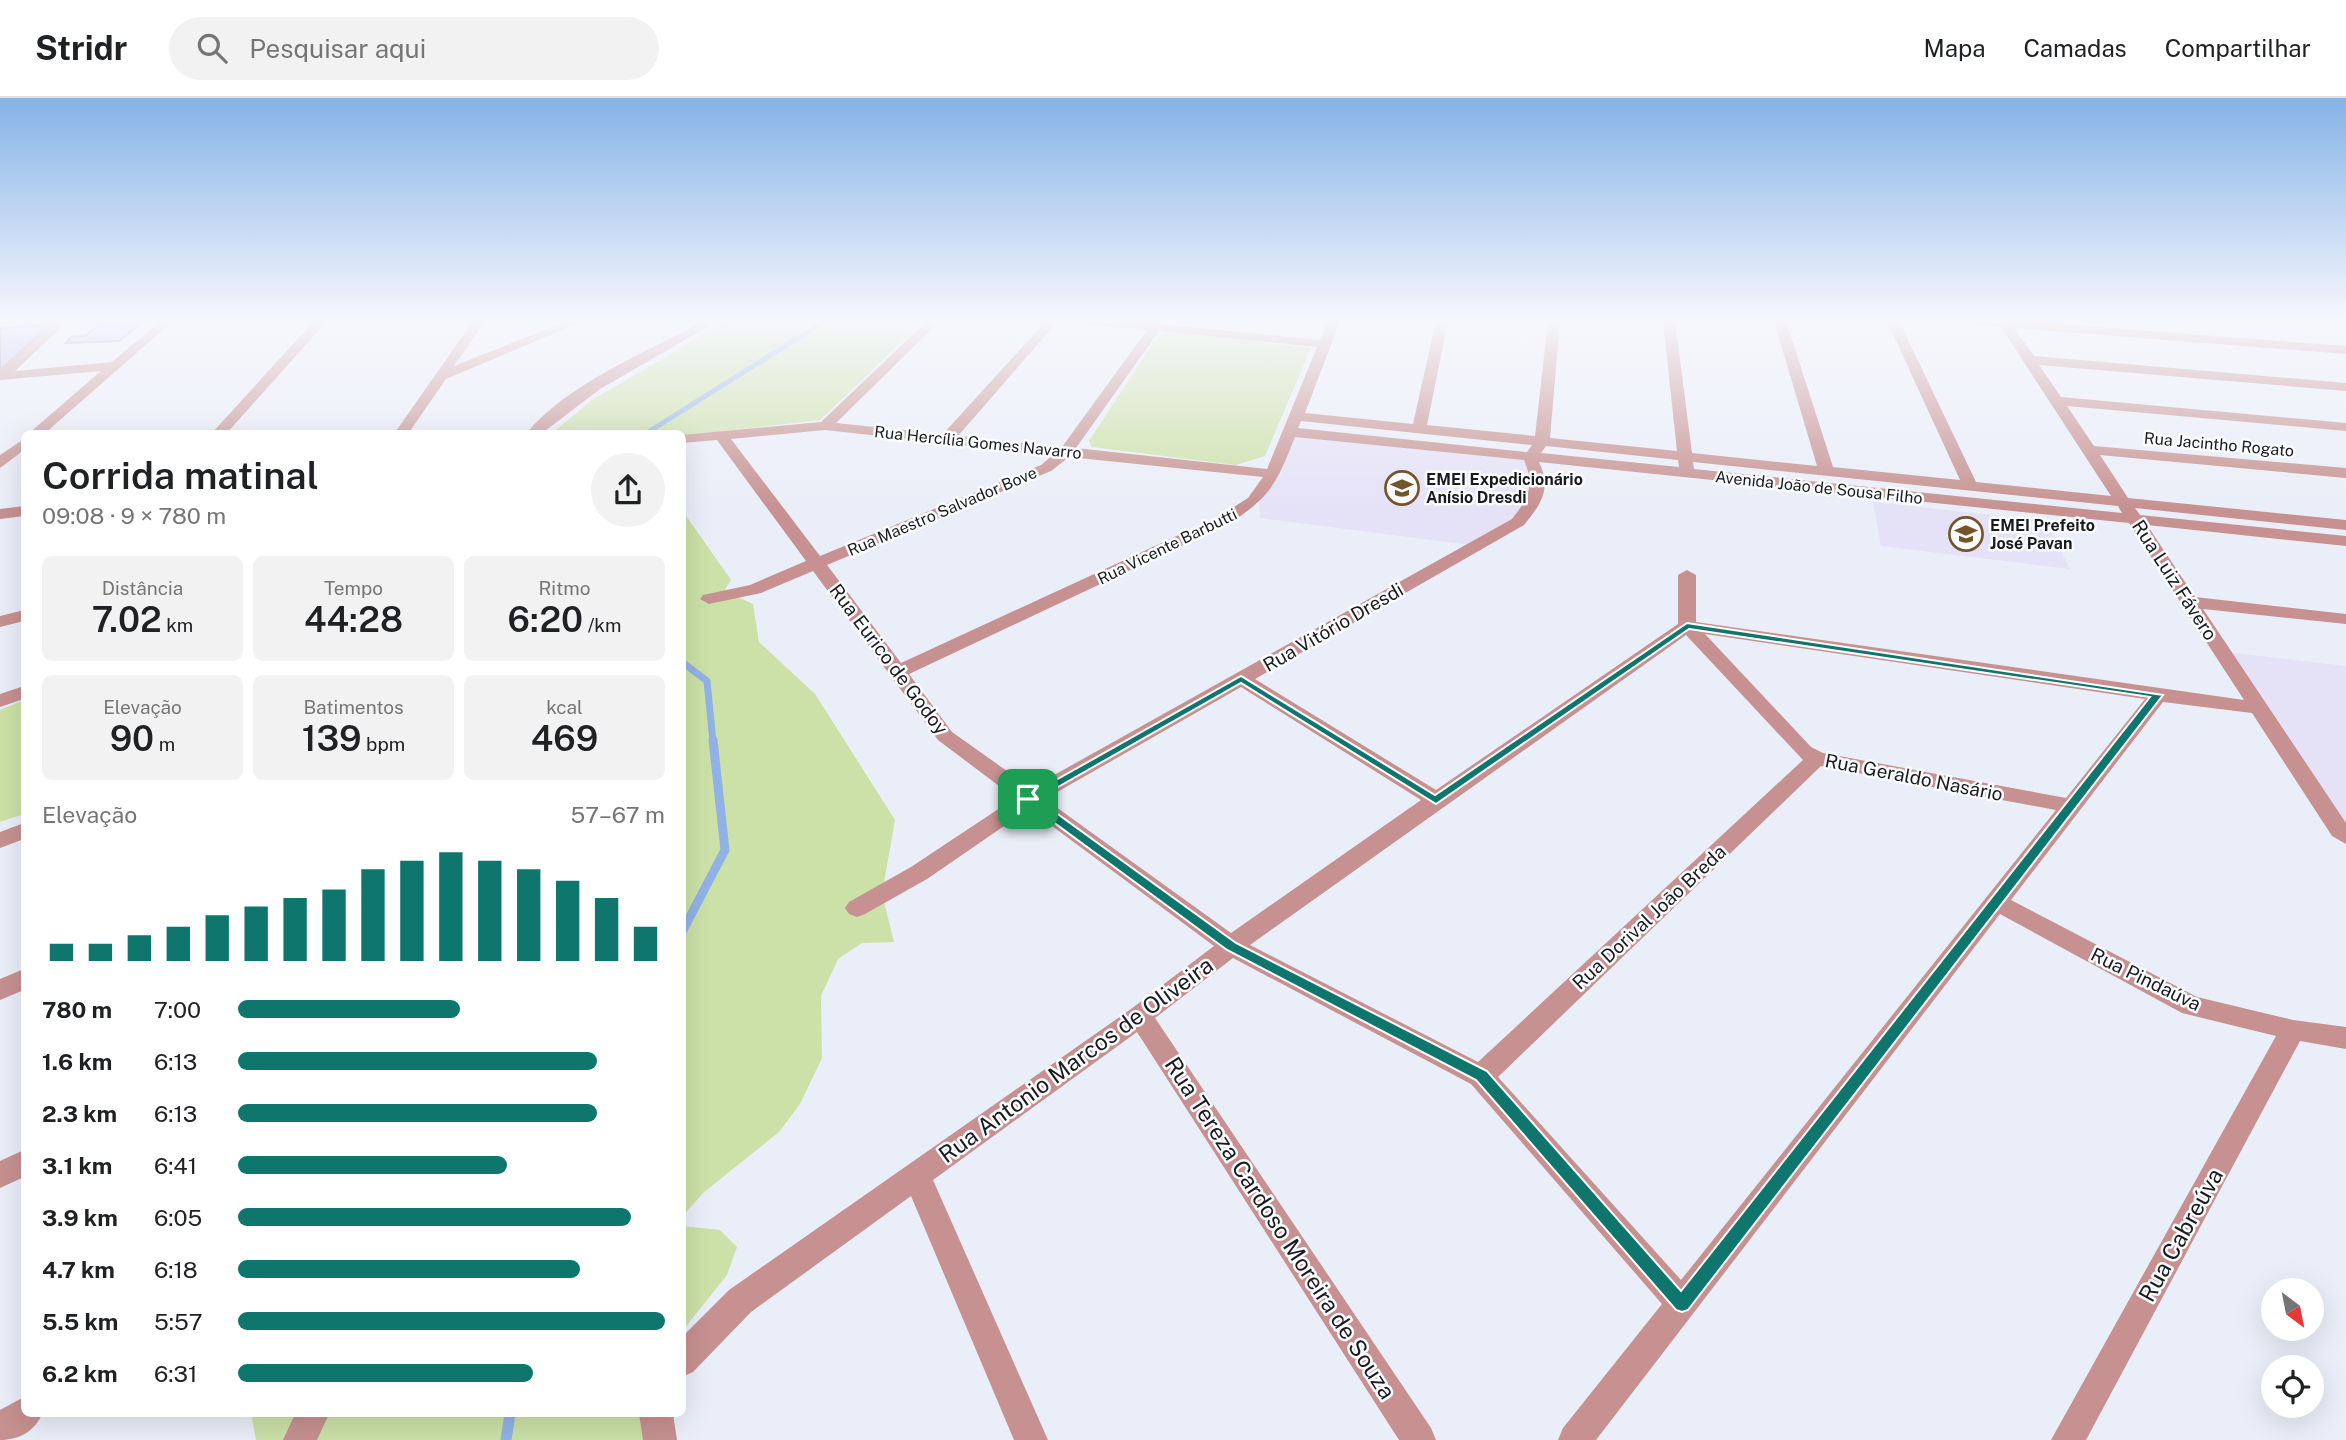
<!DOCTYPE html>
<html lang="pt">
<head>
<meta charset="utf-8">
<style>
  :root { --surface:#fff; --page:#f2f2f2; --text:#202124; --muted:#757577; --line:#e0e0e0; --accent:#0f766e }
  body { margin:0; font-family:"Public Sans",sans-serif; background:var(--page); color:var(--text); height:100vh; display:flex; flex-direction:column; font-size:26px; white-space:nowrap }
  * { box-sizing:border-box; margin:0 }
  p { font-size:23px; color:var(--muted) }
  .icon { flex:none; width:38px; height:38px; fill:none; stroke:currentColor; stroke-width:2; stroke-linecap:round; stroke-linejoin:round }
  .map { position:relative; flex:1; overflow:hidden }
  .panel { position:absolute; left:21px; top:332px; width:665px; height:987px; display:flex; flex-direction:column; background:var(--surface); border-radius:10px; box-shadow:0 7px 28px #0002 }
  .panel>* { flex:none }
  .needle { width:46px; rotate:148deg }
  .tools { position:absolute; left:2261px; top:1180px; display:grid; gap:14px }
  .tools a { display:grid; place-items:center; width:63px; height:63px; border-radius:50%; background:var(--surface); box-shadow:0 7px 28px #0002; font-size:35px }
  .pin { position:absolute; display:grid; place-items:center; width:60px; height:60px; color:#fff; margin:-30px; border-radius:14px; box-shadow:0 4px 10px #0006 }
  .round { display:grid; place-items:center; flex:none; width:74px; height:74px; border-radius:37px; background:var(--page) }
  .overview { display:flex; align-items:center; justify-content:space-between; height:119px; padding:0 21px }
  h1 { font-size:38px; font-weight:600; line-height:52px }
  .figures { display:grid; grid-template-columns:repeat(3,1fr); gap:10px; height:119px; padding:7px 21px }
  .figures div { display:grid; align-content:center; border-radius:10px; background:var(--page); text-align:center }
  .figures b { font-size:35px; font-weight:600 }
  .figures small { font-size:19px; font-weight:400 }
  .figures p { font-size:19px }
  .chart { height:196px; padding:14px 21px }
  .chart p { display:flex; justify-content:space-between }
  .chart svg { width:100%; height:126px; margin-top:7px; stroke:var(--accent); stroke-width:6 }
  ul { padding:0 21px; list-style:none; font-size:23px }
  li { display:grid; grid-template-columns:112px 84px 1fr; align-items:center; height:52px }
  li i { height:18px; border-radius:9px; background:var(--accent) }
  header { display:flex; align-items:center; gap:42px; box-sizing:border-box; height:98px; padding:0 35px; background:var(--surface); border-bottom:2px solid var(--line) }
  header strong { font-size:33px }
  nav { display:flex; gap:38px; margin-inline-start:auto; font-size:24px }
  .search { width:490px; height:63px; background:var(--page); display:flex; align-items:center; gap:18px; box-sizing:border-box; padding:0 24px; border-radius:38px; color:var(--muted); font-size:26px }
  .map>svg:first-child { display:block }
  .education { fill:#e5e1f7 }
  .green { fill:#cbe1a7 }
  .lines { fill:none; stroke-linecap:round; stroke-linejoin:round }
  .stream-far3 { stroke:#92b2e6; stroke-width:5 }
  .stream-far2 { stroke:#92b2e6; stroke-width:7 }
  .stream-far1 { stroke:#92b2e6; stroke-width:9 }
  .stream { stroke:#92b2e6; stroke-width:11 }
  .building { fill:#bab8f4; stroke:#8f8f99; stroke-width:2 }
  .minor { fill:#c69190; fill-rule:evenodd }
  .route { fill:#0f766e; stroke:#fff; stroke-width:2; fill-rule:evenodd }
  .labels { text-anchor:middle; stroke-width:5; stroke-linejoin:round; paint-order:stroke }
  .far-street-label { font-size:16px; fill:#181a1d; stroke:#fbfcfe }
  .far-poi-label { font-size:16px; font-weight:bold; fill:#181a1d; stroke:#fbfcfe; text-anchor:start }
  .street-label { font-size:19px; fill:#181a1d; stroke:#fbfcfe }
  .near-street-label { font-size:23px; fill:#181a1d; stroke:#fbfcfe }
</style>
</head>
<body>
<header>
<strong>Stridr</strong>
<div class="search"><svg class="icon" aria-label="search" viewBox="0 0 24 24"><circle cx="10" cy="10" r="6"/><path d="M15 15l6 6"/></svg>Pesquisar aqui</div>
<nav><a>Mapa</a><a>Camadas</a><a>Compartilhar</a></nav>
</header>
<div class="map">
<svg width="2346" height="1342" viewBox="0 0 2346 1342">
  <rect width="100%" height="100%" fill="#eaeef8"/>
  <!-- education -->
  <path class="education" d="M1295 336 1527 360 1535 397 1513 421 1471 447 1260 420 1259 403 1280 377Z
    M1873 404 2046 423 2070 471 1881 448Z
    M2225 554 2346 568V735Z"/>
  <!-- green -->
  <path class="green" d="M727 223H924L820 322 683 338 551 336 592 302Z
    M1164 235H1184L1311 250 1265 358 1236 367 1092 349 1089 343 1157 239Z
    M682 412 731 482 724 493 753 506 759 544 815 596 895 722 882 796 894 844 862 845 838 861 821 898 822 960 800 1006 779 1034 703 1095 683 1118Z
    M24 602V716L0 724V612Z
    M683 1128 720 1132 737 1149 727 1177 683 1232Z
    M254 1316H654L657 1342H256L252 1321Z"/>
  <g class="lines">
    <!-- stream-far3 -->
    <path class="stream-far3" d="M645 336 825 223"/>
    <!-- stream-far2 -->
    <path class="stream-far2" d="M682 564 707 583 713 644"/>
    <!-- stream-far1 -->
    <path class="stream-far1" d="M682 834 725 752 713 642"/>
    <!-- stream -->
    <path class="stream" d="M506 1342 510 1316"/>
  </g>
  <!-- building -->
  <path class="building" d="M104 223H144L119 243 66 245 71 239 85 238Z
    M51 225 0 273V231Z"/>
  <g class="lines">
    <!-- minor -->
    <path class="minor" d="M0 223H12L0 227Z
      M55 223H68L15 273 112 264 160 223H173L44 336H28L101 273 0 282V272Z
      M314 223H327L226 336H211Z
      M473 223H485L454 268 567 223H583L446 281 408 336H394Z
      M703 223H718L600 291 541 336H526C566 286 647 254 703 223Z
      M927 223H940L836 325 943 336 1046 223H1058L958 338 1062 349 1147 232 1090 227 1084 223H1126L1320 242 1328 223H1340L1305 315 1413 326 1436 223H1448L1427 327 1535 338 1548 223H1560L1550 340 1677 353 1663 223H1675L1692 355 1817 368 1774 223H1786L1833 369 1960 382 1887 223H1899L1976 384 2111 398 2001 229 1975 227 1969 223H2020L2346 248V256L2014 230 2034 258 2346 285V293L2039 267 2061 299 2346 325V333L2067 308 2094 348 2346 370V380L2100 357 2128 400 2346 422V432L2135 410 2140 417 2346 438V448L2147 427 2195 499 2346 516V526L2203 511 2346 725V746L2332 738 2252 615 2163 604 2011 802 2197 899 2293 922 2346 929V951L2300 943 2086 1342H2051L2276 938 2182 915 2000 816 1596 1342H1558L1563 1330 1662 1206 1471 986 1233 860 1155 920 1431 1330 1436 1342H1399L1137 934 933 1082 1048 1342H1014L911 1098 751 1214 693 1274 682 1279V1239L729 1192 1131 911 1214 848 1029 711 927 781 865 816 857 819 849 816 845 810 849 804 911 769 1015 700 938 642 813 473 761 495 709 506 700 501 703 497 750 487 806 463 717 342 682 345V337L821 324ZM1159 233 1317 249 1267 371 1076 350ZM1301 323 1532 347 1527 354 1298 330ZM825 332 1053 357 1041 367 820 458 731 341ZM1295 339 1524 362C1535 387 1529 400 1512 421L1031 690 952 634 909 576 1230 425C1272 398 1277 384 1295 339ZM1546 348 1678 362 1679 369 1541 355ZM1069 359 1263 379 1248 400 1218 419 901 565 827 467 1051 373ZM1539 364 2129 425 2244 602 1696 524V477L1687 472 1678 477V526L1436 692 1255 581 1524 427C1541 406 1552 391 1539 364ZM1693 364 2118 408 2122 415 1694 371ZM1705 536 2145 601 2066 700 1823 655 1811 649ZM1686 537 1803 662 1478 964 1250 847ZM1241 589 1421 702 1231 835 1045 701ZM1821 668 2056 712 1681 1182 1498 979Z
      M24 341V352L0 370V357Z
      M24 408V418L0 421V411Z
      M24 512V523L0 529V518Z
      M24 588V601L0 609V596Z
      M24 725V741L0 750V734Z
      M24 871V892L0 902V881Z
      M24 1052V1079L0 1090V1063Z
      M24 1299V1316H42C35 1333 19 1342 0 1342V1312Z
      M295 1316H329L317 1342H283Z
      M639 1316H673L677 1342H643Z"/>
  </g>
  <!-- sky -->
  <linearGradient id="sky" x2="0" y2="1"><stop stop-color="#85b3e7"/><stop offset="0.54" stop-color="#f6f7fc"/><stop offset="1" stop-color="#f6f7fc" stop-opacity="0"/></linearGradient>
  <rect width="2346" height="411" fill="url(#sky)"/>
  <!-- route -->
  <path class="route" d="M1687 525 2163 597 1688 1212 1682 1214 1676 1212 1476 982 1227 852 1022 701 1241 578 1435 697ZM1689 531 2150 599 1681 1193 1487 973 1236 845 1037 701 1241 585 1436 706Z"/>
  <!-- icons -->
  <defs>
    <g id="school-ring" transform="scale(1.75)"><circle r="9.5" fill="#fbfcfe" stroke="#735529" stroke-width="1.5"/><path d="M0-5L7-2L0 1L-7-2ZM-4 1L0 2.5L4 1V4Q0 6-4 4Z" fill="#735529"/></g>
  </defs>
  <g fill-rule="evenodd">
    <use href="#school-ring" x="1402" y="390"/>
    <use href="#school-ring" x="1966" y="436"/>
  </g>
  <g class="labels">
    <!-- far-street labels -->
    <g class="far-street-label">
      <text transform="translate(978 344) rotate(6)" y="6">Rua Hercília Gomes Navarro</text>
      <text transform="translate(2219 346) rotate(5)" y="6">Rua Jacintho Rogato</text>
      <text transform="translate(1819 389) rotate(6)" y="6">Avenida João de Sousa Filho</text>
      <text transform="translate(942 413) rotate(-23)" y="6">Rua Maestro Salvador Bove</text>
      <text transform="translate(1167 448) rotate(-26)" y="6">Rua Vicente Barbutti</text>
    </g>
    <!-- far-poi labels -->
    <g class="far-poi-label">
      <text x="1426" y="387">EMEI Expedicionário<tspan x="1426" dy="18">Anísio Dresdi</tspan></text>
      <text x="1990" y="433">EMEI Prefeito<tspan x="1990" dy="18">José Pavan</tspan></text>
    </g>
    <!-- street labels -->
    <g class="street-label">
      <text transform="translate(2175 482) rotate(57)" y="7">Rua Luiz Fávero</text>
      <text transform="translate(1333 529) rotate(-30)" y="7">Rua Vitório Dresdi</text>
      <text transform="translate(889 561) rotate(53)" y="7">Rua Eurico de Godoy</text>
      <text transform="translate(1914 679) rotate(11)" y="7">Rua Geraldo Nasário</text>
      <text transform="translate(1649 819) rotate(-43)" y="7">Rua Dorival João Breda</text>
      <text transform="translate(2146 881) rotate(26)" y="7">Rua Pindaúva</text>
    </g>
    <!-- near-street labels -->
    <g class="near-street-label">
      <text transform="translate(1076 962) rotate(-36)" y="8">Rua Antonio Marcos de Oliveira</text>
      <text transform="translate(1280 1130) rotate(57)" y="8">Rua Tereza Cardoso Moreira de Souza</text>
      <text transform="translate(2181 1137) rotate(-61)" y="8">Rua Cabreúva</text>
    </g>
  </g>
</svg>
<div class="tools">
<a><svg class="needle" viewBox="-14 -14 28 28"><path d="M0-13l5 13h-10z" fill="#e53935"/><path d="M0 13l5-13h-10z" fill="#757577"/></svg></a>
<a><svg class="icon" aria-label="locate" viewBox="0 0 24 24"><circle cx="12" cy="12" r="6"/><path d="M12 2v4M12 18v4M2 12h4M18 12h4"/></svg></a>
</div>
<div class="pin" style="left:1028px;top:701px;background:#1e9e55"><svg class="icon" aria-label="arrive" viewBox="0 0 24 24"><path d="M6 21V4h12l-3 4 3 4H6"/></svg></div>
<section class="panel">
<div class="overview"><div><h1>Corrida matinal</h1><p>09:08 · 9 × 780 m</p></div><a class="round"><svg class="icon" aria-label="share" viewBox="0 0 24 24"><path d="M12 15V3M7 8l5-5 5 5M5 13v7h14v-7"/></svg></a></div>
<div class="figures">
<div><p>Distância</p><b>7.02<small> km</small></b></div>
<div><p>Tempo</p><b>44:28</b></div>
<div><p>Ritmo</p><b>6:20<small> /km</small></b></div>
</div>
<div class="figures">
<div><p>Elevação</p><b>90<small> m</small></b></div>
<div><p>Batimentos</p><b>139<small> bpm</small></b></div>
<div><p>kcal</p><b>469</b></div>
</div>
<div class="chart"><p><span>Elevação</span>57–67 m</p>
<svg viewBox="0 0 160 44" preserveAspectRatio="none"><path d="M5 44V38M15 44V38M25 44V35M35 44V32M45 44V28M55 44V25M65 44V22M75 44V19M85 44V12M95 44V9M105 44V6M115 44V9M125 44V12M135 44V16M145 44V22M155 44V32"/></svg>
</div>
<ul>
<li><b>780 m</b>7:00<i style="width:52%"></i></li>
<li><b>1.6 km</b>6:13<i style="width:84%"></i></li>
<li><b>2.3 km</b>6:13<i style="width:84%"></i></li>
<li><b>3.1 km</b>6:41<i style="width:63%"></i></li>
<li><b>3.9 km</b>6:05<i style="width:92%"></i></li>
<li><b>4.7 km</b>6:18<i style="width:80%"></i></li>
<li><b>5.5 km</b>5:57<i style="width:100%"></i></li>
<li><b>6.2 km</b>6:31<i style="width:69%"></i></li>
</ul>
</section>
</div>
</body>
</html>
